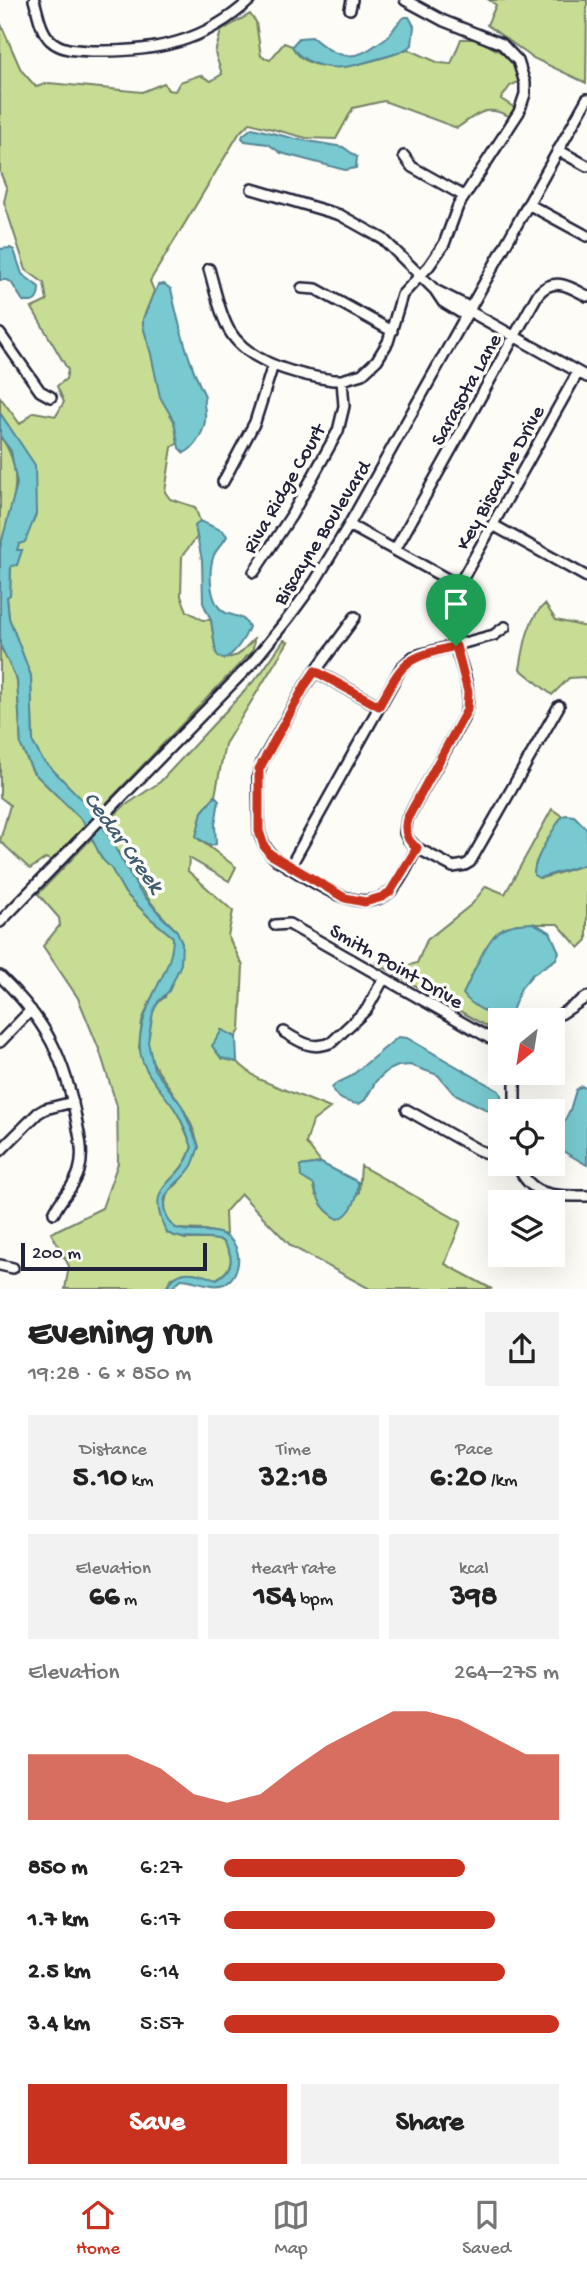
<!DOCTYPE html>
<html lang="en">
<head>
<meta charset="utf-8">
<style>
  :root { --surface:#fff; --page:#f2f2f2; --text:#222; --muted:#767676; --line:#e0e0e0; --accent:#c8321e }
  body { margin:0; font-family:"Gochi Hand",sans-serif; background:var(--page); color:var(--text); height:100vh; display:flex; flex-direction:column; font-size:26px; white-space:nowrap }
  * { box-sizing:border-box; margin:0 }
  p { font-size:23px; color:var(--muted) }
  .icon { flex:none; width:38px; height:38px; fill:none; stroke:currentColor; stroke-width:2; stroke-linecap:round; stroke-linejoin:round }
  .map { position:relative; height:1289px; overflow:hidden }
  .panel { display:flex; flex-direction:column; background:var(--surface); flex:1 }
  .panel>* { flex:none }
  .needle { width:46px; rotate:210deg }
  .controls { position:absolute; left:488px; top:1008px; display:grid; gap:14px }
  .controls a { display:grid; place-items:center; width:77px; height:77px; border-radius:0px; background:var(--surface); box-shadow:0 7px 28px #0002; font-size:35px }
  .scale { position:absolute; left:21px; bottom:18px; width:186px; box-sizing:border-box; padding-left:7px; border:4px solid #22223b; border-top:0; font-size:19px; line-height:24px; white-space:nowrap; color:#22223b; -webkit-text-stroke:5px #fdfcf7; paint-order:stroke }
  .pin { position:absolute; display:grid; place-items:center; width:60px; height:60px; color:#fff; margin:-72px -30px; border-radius:50% 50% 50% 0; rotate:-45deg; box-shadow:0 0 7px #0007 }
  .pin .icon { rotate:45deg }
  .round { display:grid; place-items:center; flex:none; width:74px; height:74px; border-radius:0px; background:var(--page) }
  .overview { display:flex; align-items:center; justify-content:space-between; height:119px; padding:0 28px }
  h1 { font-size:38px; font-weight:700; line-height:52px }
  .metrics { display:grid; grid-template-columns:repeat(3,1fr); gap:10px; height:119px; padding:7px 28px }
  .metrics div { display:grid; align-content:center; border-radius:0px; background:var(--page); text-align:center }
  .metrics b { font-size:30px; font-weight:700 }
  .metrics small { font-size:19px; font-weight:400 }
  .metrics p { font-size:19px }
  .chart { height:196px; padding:14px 28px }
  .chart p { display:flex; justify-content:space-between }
  .chart svg { width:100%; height:126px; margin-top:7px; fill:var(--accent); opacity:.7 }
  .button { display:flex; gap:14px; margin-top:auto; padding:14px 28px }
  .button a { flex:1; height:80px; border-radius:0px; background:var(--accent); color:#fff; font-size:28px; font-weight:700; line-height:80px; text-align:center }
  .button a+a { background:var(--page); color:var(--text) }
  ul { padding:0 28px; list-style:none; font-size:23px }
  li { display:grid; grid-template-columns:112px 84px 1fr; align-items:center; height:52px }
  li i { height:18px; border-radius:9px; background:var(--accent) }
  .menu { display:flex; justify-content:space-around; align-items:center; height:98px; border-top:2px solid var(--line); background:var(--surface); font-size:19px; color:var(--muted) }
  .menu a { display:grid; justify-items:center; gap:4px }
  .menu .selected { color:var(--accent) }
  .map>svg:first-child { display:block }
  .green { fill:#c6dd93; stroke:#748067; stroke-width:2 }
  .water { fill:#78c9d0; stroke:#568694; stroke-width:2 }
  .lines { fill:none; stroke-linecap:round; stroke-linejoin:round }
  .minor-casing { stroke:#22223b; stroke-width:14 }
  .minor { stroke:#fdfcf7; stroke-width:9 }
  .route-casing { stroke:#fff; stroke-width:14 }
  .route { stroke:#c8321e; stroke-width:9 }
  .labels { text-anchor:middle; stroke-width:7; stroke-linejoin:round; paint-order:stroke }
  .street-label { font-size:21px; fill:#22223b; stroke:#fdfcf7 }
  .water-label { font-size:23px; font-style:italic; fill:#405c6f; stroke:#fdfcf7 }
</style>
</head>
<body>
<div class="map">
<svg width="587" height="1289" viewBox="0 0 587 1289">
  <rect width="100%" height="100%" fill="#fdfcf7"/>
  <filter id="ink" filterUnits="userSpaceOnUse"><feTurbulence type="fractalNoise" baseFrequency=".0143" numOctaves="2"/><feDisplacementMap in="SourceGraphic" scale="14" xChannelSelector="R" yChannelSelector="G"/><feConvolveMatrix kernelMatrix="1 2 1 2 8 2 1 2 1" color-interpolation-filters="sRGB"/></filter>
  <g filter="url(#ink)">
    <!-- green -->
    <path class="green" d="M489 0H587L586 83 533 58 487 25 496 5Z
      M250 14 256 22 261 56 270 60 284 43 292 46C311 84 379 60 408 49L439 63 451 64 461 39H477L506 55 515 64 520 81 510 86 501 99 515 108 509 116C484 104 478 114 457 128L384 101 353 108 336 139 306 138 250 123 240 132 150 281 154 291 143 319V326L174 421 178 443 172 447 165 492 170 499 195 507 200 521 196 526 197 537 182 556 181 596 187 611 203 620H211L216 653 224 659 238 655 254 639 253 650 96 814 42 759 33 743 31 676 9 618 7 596 10 595 11 566 22 550H16L35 466 0 413V397L20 424 34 412 56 416 64 402 57 386 66 379 68 370 32 308 47 301 44 283 26 270 4 202 7 189 0 172V22L21 70 36 87 49 83 142 92 164 83 168 90 175 91 180 82 200 75 211 81 222 74 215 53 221 31Z
      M0 436C28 474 11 507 0 548Z
      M545 604 556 620 587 627V680L584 677 569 678 552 695 520 669C524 647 527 619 545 604Z
      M284 640 288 642 225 744 215 796 202 812 196 837 236 867 229 881 189 858 188 871 233 911 228 936 243 966 240 1030 236 1037 221 1030V1058L237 1062 258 1079 330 1108 313 1121 306 1143 321 1163 300 1166 314 1185 316 1195 359 1193 361 1166 461 1222 445 1264 492 1289H370L291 1246 241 1194 225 1212 226 1235 205 1230 177 1229 170 1223 164 1209 167 1193 178 1183 199 1147C195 1132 188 1115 179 1102 161 1071 139 1060 151 1019 153 1010 157 1001 165 997L177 931C143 899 126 866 103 826L123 807 160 782 261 673Z
      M0 645 17 680 21 746 33 772 83 821 85 826 51 861 46 858 30 869 0 841 10 805 0 797Z
      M552 809 562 816 536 862 534 875C536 876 538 878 540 878 543 879 580 866 587 864V940L579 948 558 924H516L481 1008 505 1019 500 1020V1034L376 963 385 956 404 967 417 963 427 940 472 904 486 886 505 894Z
      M93 837 102 859 111 867 125 893 150 918 173 937V950L168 967 150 1001 142 1021 139 1048 180 1118 192 1146C180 1188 142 1180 167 1233L185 1239H213L222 1241C235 1256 234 1269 216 1279L193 1273 171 1278 166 1289H65L69 1266 51 1233 102 1208 118 1163 117 1106 99 1049 78 998 43 946 60 925 59 918 38 894Z"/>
    <!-- water -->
    <path class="water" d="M405 17H409L414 26 412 45C403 53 388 56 377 59 366 62 355 66 345 67 327 69 300 63 292 46L299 38 312 37C334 56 352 64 377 44 381 41 387 38 390 34 396 27 397 22 405 17Z
      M252 128 296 139 343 147 357 157 356 168 345 170 281 153 268 144 245 141 242 138 243 135Z
      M10 248 14 250 22 274 39 287C39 298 36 305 23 301L11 282 7 280H0V249Z
      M164 284 171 289C179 326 188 362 205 396 202 403 205 405 205 413 207 427 196 448 184 453L179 448 174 421 160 397 151 354 143 326V319L158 285Z
      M0 413 35 465 36 514 25 542 19 544 17 550H22L17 565 11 566 10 595 7 597 9 618 31 676 33 743 42 759 96 814 139 890 162 917 177 931 182 943 181 964 169 991 158 1002 153 1012 148 1042 154 1069 182 1106 199 1147C196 1153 195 1161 191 1167 183 1181 163 1189 164 1206 164 1213 169 1225 176 1228 191 1234 210 1228 224 1235 244 1245 242 1275 224 1284 212 1289 194 1279 181 1279L171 1289H166C178 1265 195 1273 217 1279 234 1269 235 1256 222 1241 204 1236 185 1242 167 1233 141 1180 180 1188 192 1147 187 1134 182 1119 174 1108 146 1070 128 1058 148 1007 157 982 173 965 173 937L150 918 125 893 111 868 102 859 83 821 33 772 21 746 17 680 0 645V548L17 484 11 451 0 436Z
      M200 521 223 531 227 536C224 543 217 548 214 555 208 571 209 605 226 613 237 617 244 616 249 627 245 638 235 654 224 659L219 657 216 653 211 620 203 603 202 560 195 526Z
      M215 796 219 800 215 825 216 844 211 846 196 837 202 812Z
      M566 815 574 816 587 829V864L539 878 534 875C533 859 553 831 562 816Z
      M533 923 550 932 559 952 556 959 532 975 521 988 509 1019C494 1017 472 1007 463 994 472 977 485 941 500 930 510 924 522 923 533 923Z
      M222 1030 236 1037 237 1062 221 1058 212 1046Z
      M398 1037 407 1038 499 1091C504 1098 501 1103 497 1111H489L453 1093 438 1075 410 1065 398 1066 387 1071 376 1081 365 1100 359 1104C348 1103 336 1099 332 1088L335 1084 350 1077Z
      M582 1086 587 1089V1165L561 1150 554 1142 570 1110 576 1090Z
      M321 1163 358 1182C359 1195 352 1215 338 1219 324 1211 318 1202 314 1185L301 1177 300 1166Z"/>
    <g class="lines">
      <!-- minor casing -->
      <g class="minor-casing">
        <path id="minor" d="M34 0C38 13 40 30 50 40 63 52 80 50 96 51 155 52 205 42 250 0
          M350 9 352 0
          M558 150 587 166
          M404 156 412 167 464 196
          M252 189 340 215 383 239 435 290 443 302 466 316
          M528 204 587 236
          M209 269C215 289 219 312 229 330 248 363 298 375 333 380H342L362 374 377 360 388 342 402 295 429 266 444 244 458 206 519 112 525 94V83L518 61 502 44 444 21 405 0
          M302 288 316 289 392 331
          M435 290 471 308
          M469 311 587 377
          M0 334 40 391 51 397
          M223 482 255 422 273 365
          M349 525 458 585
          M493 525 587 577
          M395 550 538 294C554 276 570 287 587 296
          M254 572 291 516 338 431 344 406 342 380
          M355 617 306 684 262 762 258 776 259 831C262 843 267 852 277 860 307 877 359 920 391 891 402 880 409 862 417 848
          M315 671 379 706
          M559 706 470 862 465 865 453 867 417 848 408 839 405 833 407 819 464 717C480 679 441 640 450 601L578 372
          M290 867 401 668 413 657 422 654 494 635 505 627
          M0 922 252 663 289 617 314 583 349 525 587 99
          M275 925 289 924 500 1044
          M0 976C47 1022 65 1058 77 1123 80 1138 84 1155 79 1171 75 1187 61 1197 54 1213
          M561 1014 587 997
          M284 1032C300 1042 313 1051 332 1042L367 1009 384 978
          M0 1042 31 1010
          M515 1073V1111
          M407 1110 478 1150 489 1154 500 1153
          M0 1151 38 1113 45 1109 73 1102
          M517 1164C531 1198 555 1196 587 1196
          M0 1265 13 1268"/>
      </g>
      <!-- minor -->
      <use href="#minor" class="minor"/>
    </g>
  </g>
  <g class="lines" filter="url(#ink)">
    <!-- route casing -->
    <g class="route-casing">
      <path id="route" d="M456 646 468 692 467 710 407 819C404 831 406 840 417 848L390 892 382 897 365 902 345 898 270 854 264 846 259 831V769L306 684 315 671 379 706C405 659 403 659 456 646Z"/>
    </g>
    <!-- route -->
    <use href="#route" class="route"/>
  </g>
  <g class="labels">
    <!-- street labels -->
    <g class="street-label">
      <text transform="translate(465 389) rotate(-61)" y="7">Sarasota Lane</text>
      <text transform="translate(499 477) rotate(-61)" y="7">Key Biscayne Drive</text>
      <text transform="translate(283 488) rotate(-60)" y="7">Riva Ridge Court</text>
      <text transform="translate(321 532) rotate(-58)" y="7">Biscayne Boulevard</text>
      <text transform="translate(397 965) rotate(30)" y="7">Smith Point Drive</text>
    </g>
    <!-- water labels -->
    <g class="water-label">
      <text transform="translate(125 841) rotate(54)" y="8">Cedar Creek</text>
    </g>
  </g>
</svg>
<div class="controls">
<a><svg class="needle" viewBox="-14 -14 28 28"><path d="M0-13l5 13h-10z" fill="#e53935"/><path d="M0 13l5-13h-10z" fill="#767676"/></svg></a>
<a><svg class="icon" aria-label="locate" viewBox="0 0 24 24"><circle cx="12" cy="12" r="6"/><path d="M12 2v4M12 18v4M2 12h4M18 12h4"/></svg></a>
<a><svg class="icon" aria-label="layers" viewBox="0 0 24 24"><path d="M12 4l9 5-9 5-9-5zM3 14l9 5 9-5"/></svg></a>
</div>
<div class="scale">200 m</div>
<div class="pin" style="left:456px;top:646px;background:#1e9e55"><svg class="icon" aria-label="arrive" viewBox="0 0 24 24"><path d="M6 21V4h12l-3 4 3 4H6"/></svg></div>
</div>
<section class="panel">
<div class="overview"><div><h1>Evening run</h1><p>19:28 · 6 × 850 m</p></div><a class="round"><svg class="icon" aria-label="share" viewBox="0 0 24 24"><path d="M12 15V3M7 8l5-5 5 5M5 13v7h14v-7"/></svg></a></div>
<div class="metrics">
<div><p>Distance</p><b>5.10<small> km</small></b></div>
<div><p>Time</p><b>32:18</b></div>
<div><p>Pace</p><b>6:20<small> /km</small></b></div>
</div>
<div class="metrics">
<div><p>Elevation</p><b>66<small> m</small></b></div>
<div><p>Heart rate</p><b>154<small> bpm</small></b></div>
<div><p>kcal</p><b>398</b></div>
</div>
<div class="chart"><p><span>Elevation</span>264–275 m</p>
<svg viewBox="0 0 160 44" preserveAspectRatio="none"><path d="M0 44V21L10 21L20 21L30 21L40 26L50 35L60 38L70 35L80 26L90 18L100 12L110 6L120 6L130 9L140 15L150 21L160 21V44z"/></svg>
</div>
<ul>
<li><b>850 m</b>6:27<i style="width:72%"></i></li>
<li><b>1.7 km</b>6:17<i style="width:81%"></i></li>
<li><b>2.5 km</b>6:14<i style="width:84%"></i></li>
<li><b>3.4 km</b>5:57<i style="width:100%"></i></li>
</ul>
<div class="button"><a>Save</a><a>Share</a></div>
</section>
<nav class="menu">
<a class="selected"><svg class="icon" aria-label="home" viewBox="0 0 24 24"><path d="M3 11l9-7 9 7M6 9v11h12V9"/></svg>Home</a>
<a><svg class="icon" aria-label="map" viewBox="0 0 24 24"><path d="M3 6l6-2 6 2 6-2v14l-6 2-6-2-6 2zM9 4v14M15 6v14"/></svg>Map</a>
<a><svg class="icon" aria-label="saved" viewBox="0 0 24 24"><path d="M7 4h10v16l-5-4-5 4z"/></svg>Saved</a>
</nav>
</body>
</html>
